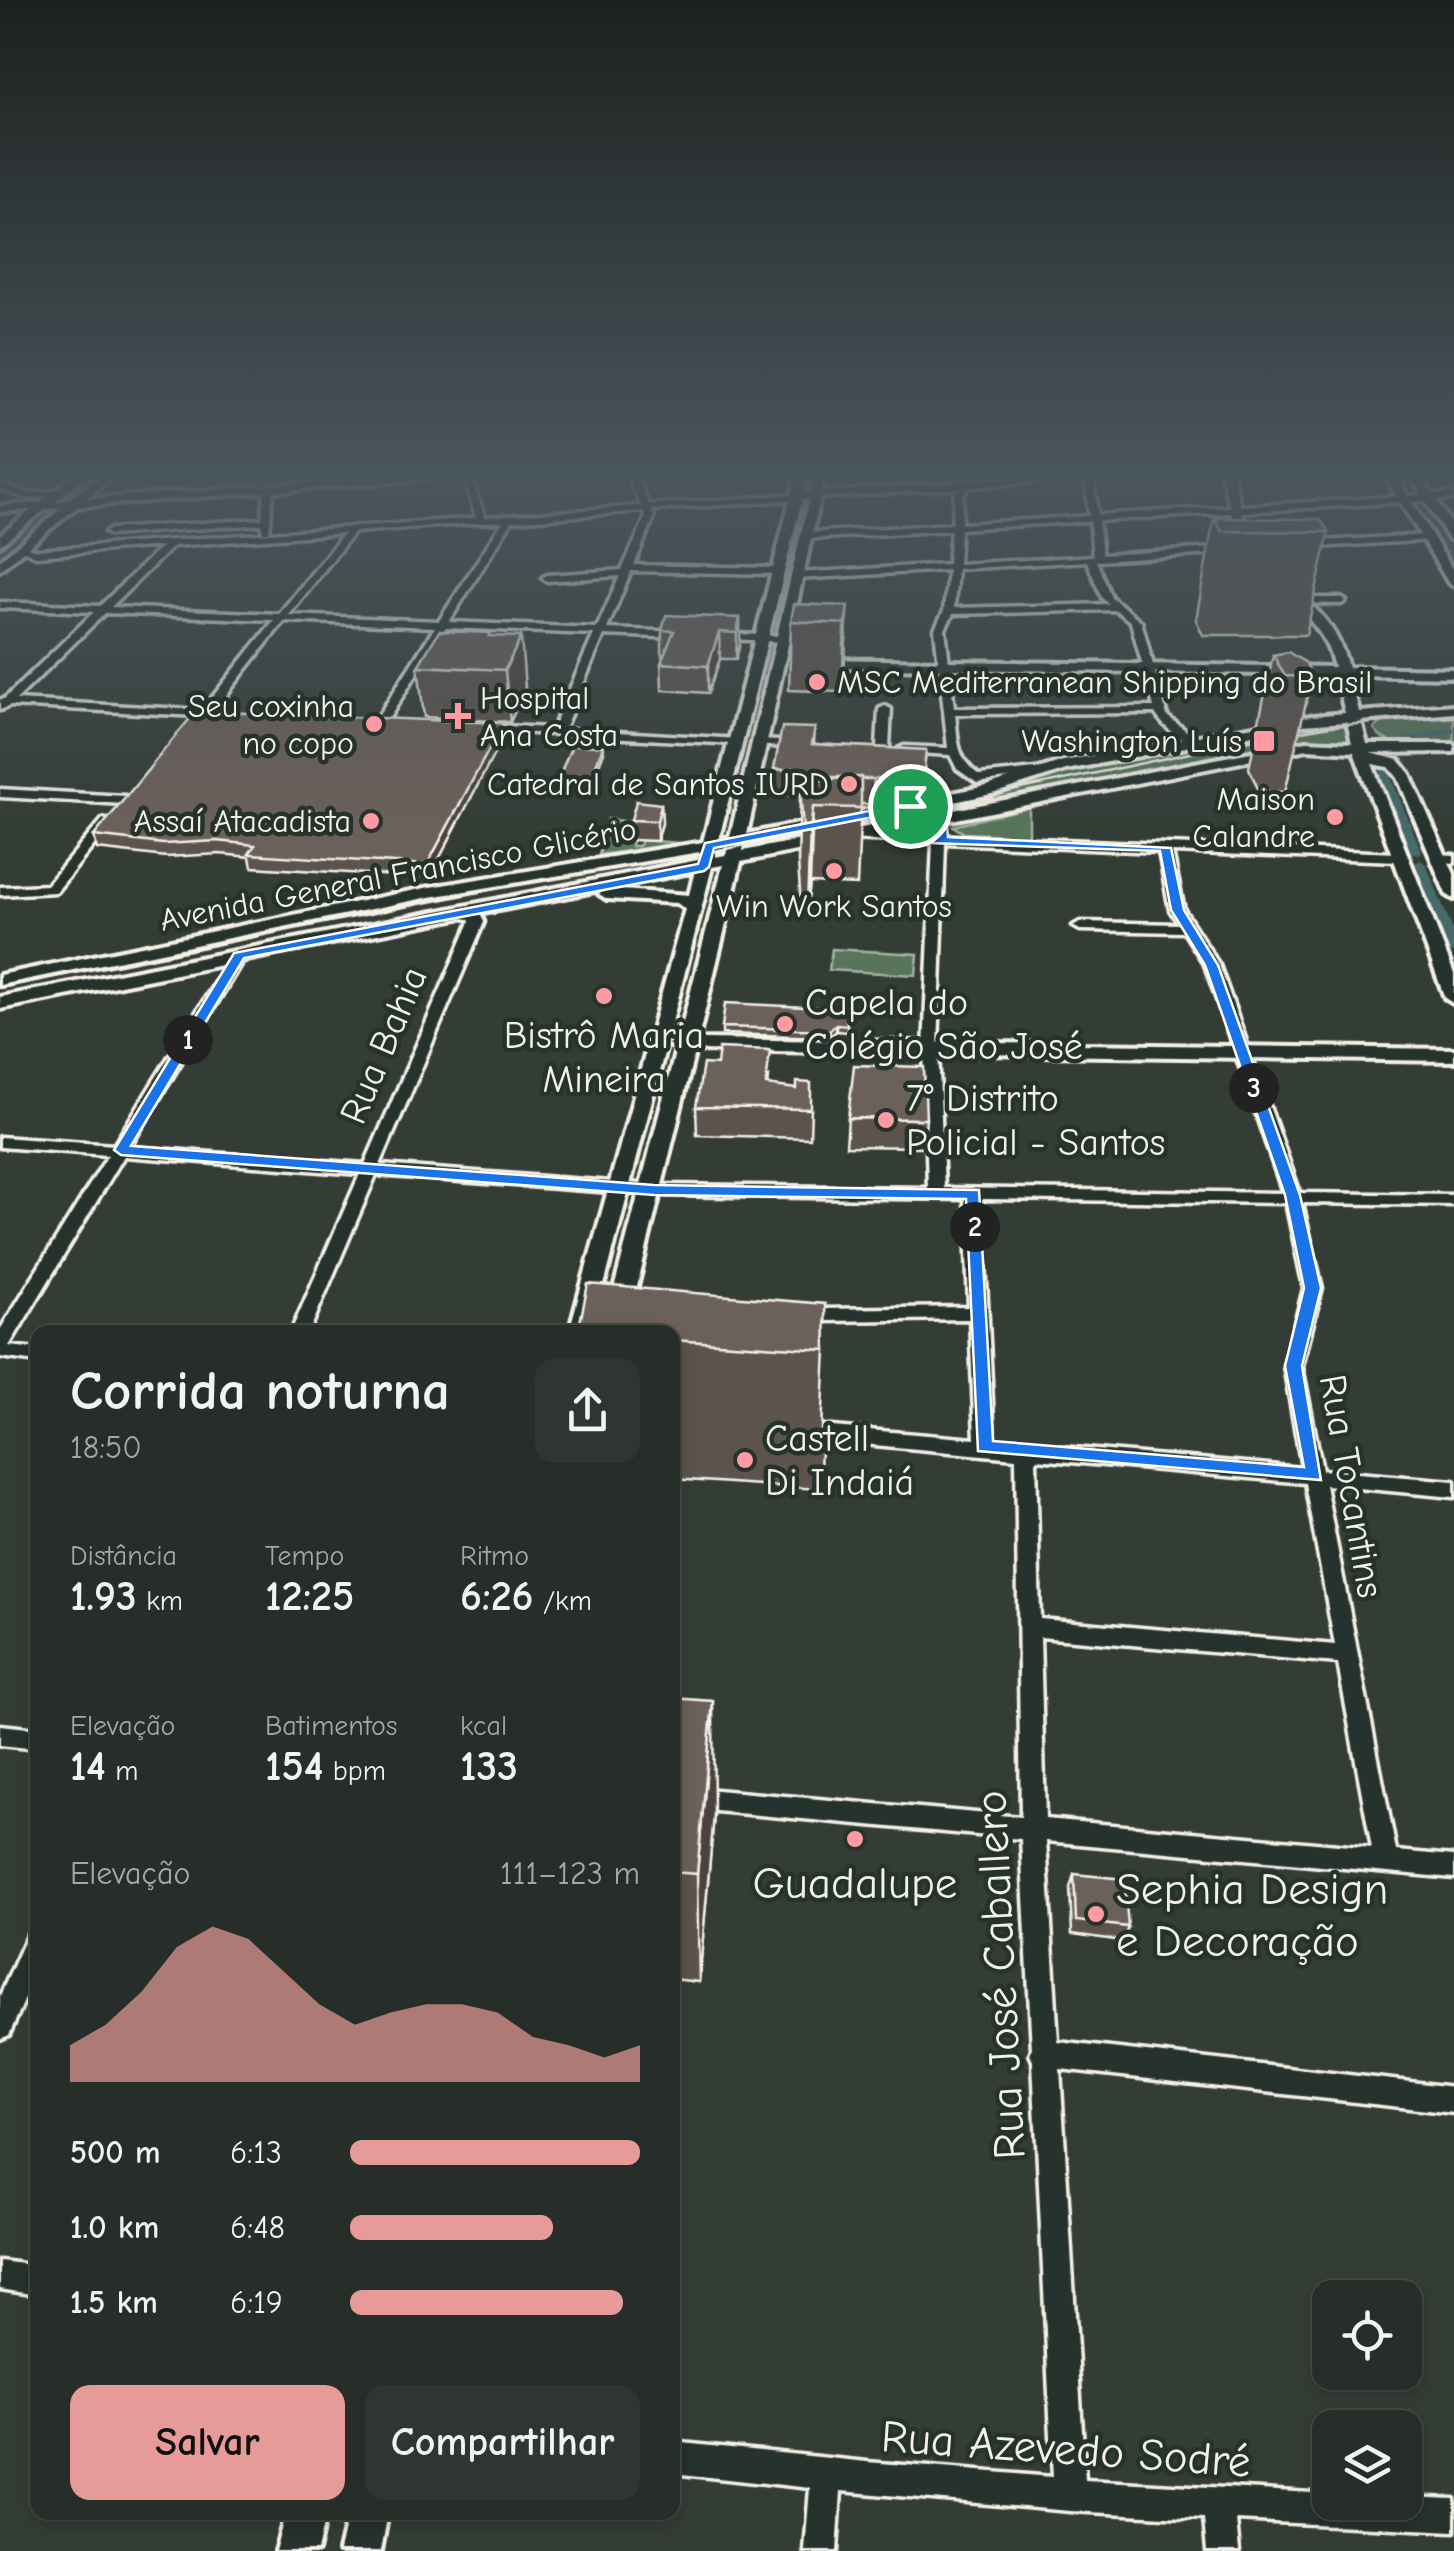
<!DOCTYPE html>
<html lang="pt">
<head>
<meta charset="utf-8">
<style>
  :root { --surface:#272d28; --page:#2f3530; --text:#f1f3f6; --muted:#a4a8a8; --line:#434945; --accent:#e69b98 }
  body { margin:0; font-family:"Comic Neue",sans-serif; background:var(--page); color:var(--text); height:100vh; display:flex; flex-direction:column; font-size:38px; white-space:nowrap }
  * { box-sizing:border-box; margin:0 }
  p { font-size:32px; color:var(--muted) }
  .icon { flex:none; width:55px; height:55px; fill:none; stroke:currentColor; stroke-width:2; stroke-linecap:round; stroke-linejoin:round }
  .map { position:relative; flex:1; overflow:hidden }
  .side { position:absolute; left:30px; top:1325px; width:650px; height:1195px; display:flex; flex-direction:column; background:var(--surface); border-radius:20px; box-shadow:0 5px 15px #0003,0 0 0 2px var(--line) }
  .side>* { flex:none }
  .controls { position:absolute; left:1312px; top:2280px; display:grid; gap:20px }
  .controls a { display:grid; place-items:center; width:110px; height:110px; border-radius:20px; background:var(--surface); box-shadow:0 5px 15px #0003,0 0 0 2px var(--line); font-size:50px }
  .pin { position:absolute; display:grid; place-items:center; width:85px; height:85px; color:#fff; margin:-42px; border:5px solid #fff; border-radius:50%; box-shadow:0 2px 10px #0007 }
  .km { position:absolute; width:50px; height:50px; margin:-25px; border-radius:50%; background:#222; color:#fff; font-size:28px; line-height:50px; text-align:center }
  .round { display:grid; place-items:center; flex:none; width:105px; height:105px; border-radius:20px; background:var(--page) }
  .overview { display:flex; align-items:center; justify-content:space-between; height:170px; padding:0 40px }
  h1 { font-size:55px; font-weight:700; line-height:75px }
  .figures { display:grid; grid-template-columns:repeat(3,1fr); gap:15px; height:170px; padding:10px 40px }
  .figures div { display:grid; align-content:center }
  .figures b { font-size:42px; font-weight:700 }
  .figures small { font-size:28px; font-weight:400 }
  .figures p { font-size:28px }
  .chart { height:280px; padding:20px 40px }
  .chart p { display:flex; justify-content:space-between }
  .chart svg { width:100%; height:180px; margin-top:10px; fill:var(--accent); opacity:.7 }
  .primary-button { display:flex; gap:20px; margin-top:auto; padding:20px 40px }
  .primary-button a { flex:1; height:115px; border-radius:20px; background:var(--accent); color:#111; font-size:40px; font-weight:700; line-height:115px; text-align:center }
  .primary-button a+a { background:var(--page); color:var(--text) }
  ul { padding:0 40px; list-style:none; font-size:32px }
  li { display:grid; grid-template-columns:160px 120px 1fr; align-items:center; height:75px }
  li i { height:25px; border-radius:12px; background:var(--accent) }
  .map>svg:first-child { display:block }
  .green { fill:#58745c; stroke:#a6b2a2; stroke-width:2.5 }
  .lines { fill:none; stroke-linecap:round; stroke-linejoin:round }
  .canal { fill:#476b6a; fill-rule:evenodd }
  .minor-casing { stroke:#f4f1e8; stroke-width:7 }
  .major-casing { stroke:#f4f1e8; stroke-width:8 }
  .minor { fill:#26332d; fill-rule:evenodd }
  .major { fill:#26332d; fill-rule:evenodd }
  .tram { stroke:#f4f1e8; stroke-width:2.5 }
  .wall { fill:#5d534d; stroke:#f4f1e8; stroke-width:2.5 }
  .shaded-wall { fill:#4c433f; stroke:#f4f1e8; stroke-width:2.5 }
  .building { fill:#6c605a; stroke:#f4f1e8; stroke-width:2.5 }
  .route { fill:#1a73e8; stroke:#fff; stroke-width:2.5; fill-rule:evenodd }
  .poi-dot { fill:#ff9aa2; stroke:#26332d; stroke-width:4 }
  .labels { text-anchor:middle; stroke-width:9; stroke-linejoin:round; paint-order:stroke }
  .far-poi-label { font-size:32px; fill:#f4f1e8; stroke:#26332d; text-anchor:end }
  .far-street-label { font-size:32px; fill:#f4f1e8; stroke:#26332d }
  .poi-label { font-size:38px; fill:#f4f1e8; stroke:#26332d; text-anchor:start }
  .street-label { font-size:38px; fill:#f4f1e8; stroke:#26332d }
  .near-poi-label { font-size:45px; fill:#f4f1e8; stroke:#26332d }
  .near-street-label { font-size:45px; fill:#f4f1e8; stroke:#26332d }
</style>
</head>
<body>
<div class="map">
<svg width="1454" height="2551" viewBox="0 0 1454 2551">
  <rect width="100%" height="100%" fill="#343c36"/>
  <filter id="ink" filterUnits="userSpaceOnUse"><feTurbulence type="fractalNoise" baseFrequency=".01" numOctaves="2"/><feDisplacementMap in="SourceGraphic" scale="20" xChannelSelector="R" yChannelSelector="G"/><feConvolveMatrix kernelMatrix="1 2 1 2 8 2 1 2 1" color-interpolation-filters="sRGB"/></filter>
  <g filter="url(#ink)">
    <!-- green -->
    <path class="green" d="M1454 712V743C1431 746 1388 752 1374 729L1384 720Z
      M1344 720 1352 743H1299L940 814 933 806 1000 792 1056 772Z
      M1029 807V836L964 833 953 826Z
      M608 819 636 823 631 846H639L641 840 680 843 599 855Z
      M832 949 918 954 916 975 829 970Z"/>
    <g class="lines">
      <!-- canal -->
      <path class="canal" d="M92 474H102L70 502H64V498Z
        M1397 474H1405L1416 498H1410Z
        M1414 499H1420L1454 553V563L1449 560Z
        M52 508 59 510 0 559V551Z
        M1454 727V733L1404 743 1398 740Z
        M1380 762 1386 766 1422 852 1420 855 1410 852 1374 766Z
        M1420 860 1426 864 1454 933V954L1447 950 1414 864Z"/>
      <!-- minor casing -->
      <g class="minor-casing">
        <path id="minor" d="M259 474H267L268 487 273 490 269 532H263L262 524 110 535 105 532 110 529 262 519 265 491 260 488Z
          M463 474 470 476 485 517 641 506 627 474H635L649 505 1071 474H1116L1093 478 1098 515 1454 493V499L1098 521 1102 555 1232 547 1237 550 1232 553 1096 561 1111 597 1141 621 1167 716 1197 739V743C1183 744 1162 725 1155 713L955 714C958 741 956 758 979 775L1054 767V771L1050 773 977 783 957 769 950 755 904 752 898 749 904 746 948 748 935 629 944 611 948 570 797 579 792 576 797 573 948 564 951 530 806 539 801 536 806 533 952 524 955 492 959 488 651 510 654 517 634 565 779 568 784 571 779 574 631 571 607 629 682 632 687 635 682 638 604 635 564 729 740 739V743L736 744 478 730V726L482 725 553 728 594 634 445 628 386 723 380 726 374 723 435 627 284 621 214 711 222 714 216 717 10 706 0 710V699H4L94 612 0 608V602L100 606 162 546 36 556 20 549V545L37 550 476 518ZM1085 478 1089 516 961 524 963 493 971 487ZM643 511 646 517 622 570 547 575 542 578 547 581 620 576 597 628 449 622 512 521ZM503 521 439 621 289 615 354 532ZM1090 521 1093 556 958 564 960 529ZM344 533 279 614 111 607 173 546ZM1087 561 1102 598 1109 604 954 608 957 569ZM1116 610 1131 622 1154 707 954 708 945 629 953 614ZM105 613 274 620 202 710 16 700Z
          M0 483 29 493 58 491 62 494 28 499 0 489Z
          M1427 535 1432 538 1430 540 1303 548 1298 545 1303 542Z
          M1298 598H1341L1346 601 1341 604 1295 603V599Z
          M718 633 783 636 788 639 783 642 714 638V634Z
          M885 706 891 709 889 748 883 751 877 748 879 709Z
          M758 740 803 742 809 745 803 748 754 745V741Z
          M0 789 125 796 131 800 125 804 0 797Z
          M103 819 113 822 56 892 0 895V887L47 885Z
          M854 832 1397 853 1403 857 1397 861 1172 852 1184 910 1219 965 1300 1193 1454 1195V1205L1302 1203 1322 1288 1302 1366 1322 1470 1454 1481V1497L1325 1485 1396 1851 1454 1856V1878L1046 1841 1058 2042 1454 2087V2113L1060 2069 1085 2480 1330 2494V2502H1405V2497L1454 2499V2531L1236 2520 1239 2551H1207L1204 2518 1070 2511 841 2491 837 2551H805L810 2488 672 2473V2442L867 2462 1053 2477 1033 2061 1030 2054 1032 2049 1021 1839 672 1807V1786L1021 1817 1016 1458 797 1438 790 1436 787 1431 790 1426 797 1424 975 1439 970 1319 824 1321 807 1328 798 1322 801 1318 821 1309 969 1307 965 1199 653 1195 376 1175 309 1332H291L360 1174 124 1156 9 1346 38 1349V1362L0 1357V1330L108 1155 0 1147V1137L114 1145 232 955 239 951 246 955 130 1147 365 1164 470 922 469 919 451 916 449 913 456 909 480 913 484 922 380 1165 653 1185 928 1188 924 1049 933 843 850 839 848 836ZM945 843 1159 852 1170 910 1179 924 1080 922 1073 926 1080 930 1184 932 1205 965 1283 1193 944 1188 938 1049ZM982 1199 1286 1203 1304 1288 1284 1366 1302 1468 994 1441ZM1036 1459 1305 1483 1335 1645 1040 1619ZM1040 1637 1338 1663 1372 1848 1045 1819Z
          M1438 854 1454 855V863L1433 861 1432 858Z
          M0 1725 38 1729V1749L0 1745Z
          M38 1927V1969L9 2035 0 2039V1996L29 1931Z
          M0 2261 38 2266V2295L0 2289Z"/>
      </g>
      <!-- major casing -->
      <g class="major-casing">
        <path id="major" d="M75 474H87L55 502C82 500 89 474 114 474L86 499 431 474H487L77 507 0 570V560L62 508 46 509 0 545V535L31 510 0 512V506L40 503Z
          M797 474H808L719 839 730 837 815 474H825L747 834 987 786 1063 761 1302 717 1345 713 1336 675 818 667 811 663 818 659 1334 667C1326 633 1310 618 1284 597V591L1288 590C1320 606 1339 633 1348 667L1454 669V677L1350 675 1359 712 1454 705V713L1361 721 1367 744H1454V752L1370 753 1399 760 1410 774 1454 874V899L1446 894 1398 778 1389 767 1372 764 1454 974V1004L1445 998 1354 752 1307 749 741 862 698 1039 1454 1049V1061L695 1050 626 1332H603L676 1049 668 1044 679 1038 723 865 712 867 592 1332H569L685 909 677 903 607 899 599 894 607 889 689 895 695 871 0 1009V997L698 860 700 852 430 897 0 985V975L430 887 703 842ZM1347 722 1352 743 1307 741 743 851 744 844 990 795 1066 770 1302 725ZM728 847 726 855 715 857 717 849Z
          M1221 474H1232L1251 551 1241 548Z
          M1384 474H1395L1454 572V586L1448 582Z
          M1409 474H1420L1454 529V542L1448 538Z
          M286 2512H326L317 2551H275Z
          M348 2512H388L381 2551H339Z"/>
      </g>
      <!-- minor -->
      <use href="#minor" class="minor"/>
      <!-- major -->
      <use href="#major" class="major"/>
      <!-- tram -->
      <path class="tram" d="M0 988 539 880 675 859 923 810 1260 738 1331 726 1454 717"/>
    </g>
    <!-- wall -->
    <path class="wall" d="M1214 518 1329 532 1306 635H1203L1196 620Z
      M848 606 844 674 842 692 789 690 791 621Z
      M740 618V644L736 659H720L708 693 662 690 661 663 664 657H662V630Z
      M491 636 525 688 510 722 424 717 418 666Z
      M1273 655 1312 677 1285 792 1259 791 1249 768Z
      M503 723 504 735 429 878 252 867 250 857 220 854 166 857 97 849 94 836Z
      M815 728 814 744 926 750 922 794 897 795 895 800 872 804H861L857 885 810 883 807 907H801L798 862 800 796 774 794V769Z
      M603 746 604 752 590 787 559 786 558 779Z
      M661 804 662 823 657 841 632 840 631 820Z
      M847 1025V1032L836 1031 830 1037 722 1034V1027Z
      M769 1077 768 1085 811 1109 810 1138 697 1135 696 1107Z
      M848 1118 926 1119 923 1147 846 1146Z
      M672 1332 826 1350 819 1489 672 1479Z
      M672 1698 714 1815 699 1982 672 1979Z
      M1074 1874 1128 1927 1123 1941 1072 1934 1070 1888Z"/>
    <!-- shaded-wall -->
    <path class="shaded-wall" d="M848 606 844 674 842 692 845 624Z
      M740 618V644L736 659 737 633Z
      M719 632 720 659 708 693V666Z
      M521 637 525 688 510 722 505 670Z
      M503 723 504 735 429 878 427 865Z
      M603 746 604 752 590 787V781Z
      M899 770 895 800 872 804 874 779Z
      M661 804 662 823 657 841V821Z
      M813 807 810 883 807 907 810 830Z
      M836 1024V1031L830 1037V1030Z
      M713 1701 714 1815 699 1982 697 1874Z"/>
    <!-- building -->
    <path class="building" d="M1214 518 1320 519 1329 532 1222 531Z
      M794 604 848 606 845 624 791 621Z
      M666 615 740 618 737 633 719 632 708 666 661 663 674 631 662 630Z
      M439 631 491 633 489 636 521 637 505 670 418 666Z
      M1288 652 1306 663 1312 677 1285 676 1273 655Z
      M196 711 503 723 427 865 249 854 255 845 217 841 163 844 94 836Z
      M782 727 815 728 812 744 926 750 924 769 899 770 897 775 874 779H861V777H818L820 772 774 769Z
      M572 745 603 746 590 781 558 779Z
      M861 777V808L813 807 810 830H803L800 786H805V781Z
      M636 801 661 804 657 821 631 820Z
      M725 1003 846 1009 847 1025 836 1024 830 1030 722 1027Z
      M719 1048 770 1050 766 1085 797 1089V1082L811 1083V1109L696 1107 703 1064 717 1065Z
      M854 1065 924 1067 926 1119 848 1118Z
      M588 1284 825 1304 826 1350 672 1340V1332H578Z
      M672 1698 713 1701 697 1874 672 1872Z
      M1074 1874 1124 1879 1128 1927 1076 1921Z"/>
  </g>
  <!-- sky -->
  <linearGradient id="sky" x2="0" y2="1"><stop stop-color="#1d211e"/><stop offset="0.57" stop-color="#4a565d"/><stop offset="1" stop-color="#4a565d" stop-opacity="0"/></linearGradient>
  <rect width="1454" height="832" fill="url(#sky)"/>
  <!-- route -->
  <path class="route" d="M910 803 927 808 947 826 948 837 1171 848 1184 910 1218 965 1300 1195 1321 1288 1302 1366 1321 1480 978 1451 966 1199 654 1195 121 1155 114 1150 234 953 698 864 705 843ZM909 810 937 830V834L923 840 928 843 1160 851 1171 910 1205 965 1285 1195 1304 1288 1285 1366 1304 1467 993 1441 979 1190 654 1185 131 1146 244 958 704 871 709 867 714 848Z"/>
  <!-- markers -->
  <g class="poi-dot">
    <circle cx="817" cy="682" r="10"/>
    <path d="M453 701h10v10h10v10h-10v10h-10v-10h-10v-10h10z"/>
    <circle cx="374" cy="724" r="10"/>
    <rect x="1252" y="729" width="24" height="24" rx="5"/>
    <circle cx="849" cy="784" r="10"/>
    <circle cx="1335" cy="817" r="10"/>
    <circle cx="371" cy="821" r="10"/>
    <circle cx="834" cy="871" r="10"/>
    <circle cx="604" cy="996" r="10"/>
    <circle cx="785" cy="1024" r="10"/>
    <circle cx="886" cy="1120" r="10"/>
    <circle cx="745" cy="1460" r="10"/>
    <circle cx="855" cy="1839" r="10"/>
    <circle cx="1096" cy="1914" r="10"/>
  </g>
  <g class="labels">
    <!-- far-poi labels -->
    <g class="far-poi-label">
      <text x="837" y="693" text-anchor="start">MSC Mediterranean Shipping do Brasil</text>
      <text x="480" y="709" text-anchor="start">Hospital<tspan x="480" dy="37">Ana Costa</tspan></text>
      <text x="354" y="717">Seu coxinha<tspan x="354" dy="37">no copo</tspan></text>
      <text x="1242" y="752">Washington Luís</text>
      <text x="829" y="795">Catedral de Santos IURD</text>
      <text x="1315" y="810">Maison<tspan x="1315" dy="37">Calandre</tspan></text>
      <text x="351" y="832">Assaí Atacadista</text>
      <text x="834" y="917" text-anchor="middle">Win Work Santos</text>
    </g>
    <!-- far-street labels -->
    <g class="far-street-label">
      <text transform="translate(398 874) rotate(-11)" y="11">Avenida General Francisco Glicério</text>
    </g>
    <!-- poi labels -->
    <g class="poi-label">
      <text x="805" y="1015">Capela do<tspan x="805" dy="44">Colégio São José</tspan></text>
      <text x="604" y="1048" text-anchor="middle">Bistrô Maria<tspan x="604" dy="44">Mineira</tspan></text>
      <text x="906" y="1111">7° Distrito<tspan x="906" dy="44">Policial - Santos</tspan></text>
      <text x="765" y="1451">Castell<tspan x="765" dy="44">Di Indaiá</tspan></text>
    </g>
    <!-- street labels -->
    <g class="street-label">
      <text transform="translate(383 1045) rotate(-67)" y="13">Rua Bahia</text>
      <text transform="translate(1352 1486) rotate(80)" y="13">Rua Tocantins</text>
    </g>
    <!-- near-poi labels -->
    <g class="near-poi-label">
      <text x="855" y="1898">Guadalupe</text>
      <text x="1116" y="1904" text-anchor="start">Sephia Design<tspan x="1116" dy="52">e Decoração</tspan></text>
    </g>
    <!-- near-street labels -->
    <g class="near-street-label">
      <text transform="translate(999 1975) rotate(-93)" y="16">Rua José Caballero</text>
      <text transform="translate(1066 2448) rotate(4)" y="16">Rua Azevedo Sodré</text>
    </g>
  </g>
</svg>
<div class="controls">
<a><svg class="icon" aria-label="locate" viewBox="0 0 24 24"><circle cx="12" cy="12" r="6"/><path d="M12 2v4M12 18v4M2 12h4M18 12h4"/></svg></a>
<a><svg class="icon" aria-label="layers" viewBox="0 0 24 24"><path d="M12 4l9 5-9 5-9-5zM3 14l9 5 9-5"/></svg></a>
</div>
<div class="pin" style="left:910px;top:806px;background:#1e9e55"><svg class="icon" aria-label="arrive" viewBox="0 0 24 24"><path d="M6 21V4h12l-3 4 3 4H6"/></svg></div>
<b class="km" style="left:188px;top:1040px">1</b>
<b class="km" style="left:975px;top:1227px">2</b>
<b class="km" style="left:1254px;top:1088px">3</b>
<section class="side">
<div class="overview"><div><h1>Corrida noturna</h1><p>18:50</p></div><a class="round"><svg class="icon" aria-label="share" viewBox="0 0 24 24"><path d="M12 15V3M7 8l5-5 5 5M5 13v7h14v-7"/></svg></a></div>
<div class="figures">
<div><p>Distância</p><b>1.93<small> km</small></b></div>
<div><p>Tempo</p><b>12:25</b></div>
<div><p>Ritmo</p><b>6:26<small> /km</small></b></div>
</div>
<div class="figures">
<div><p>Elevação</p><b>14<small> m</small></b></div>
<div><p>Batimentos</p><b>154<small> bpm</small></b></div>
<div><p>kcal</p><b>133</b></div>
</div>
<div class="chart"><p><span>Elevação</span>111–123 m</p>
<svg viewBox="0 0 160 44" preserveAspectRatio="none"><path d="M0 44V35L10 30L20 22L30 11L40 6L50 9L60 17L70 25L80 30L90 27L100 25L110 25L120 27L130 33L140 35L150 38L160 35V44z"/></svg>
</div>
<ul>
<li><b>500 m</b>6:13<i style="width:100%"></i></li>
<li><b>1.0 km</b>6:48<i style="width:70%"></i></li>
<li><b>1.5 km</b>6:19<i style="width:94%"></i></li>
</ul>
<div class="primary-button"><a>Salvar</a><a>Compartilhar</a></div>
</section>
</div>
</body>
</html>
